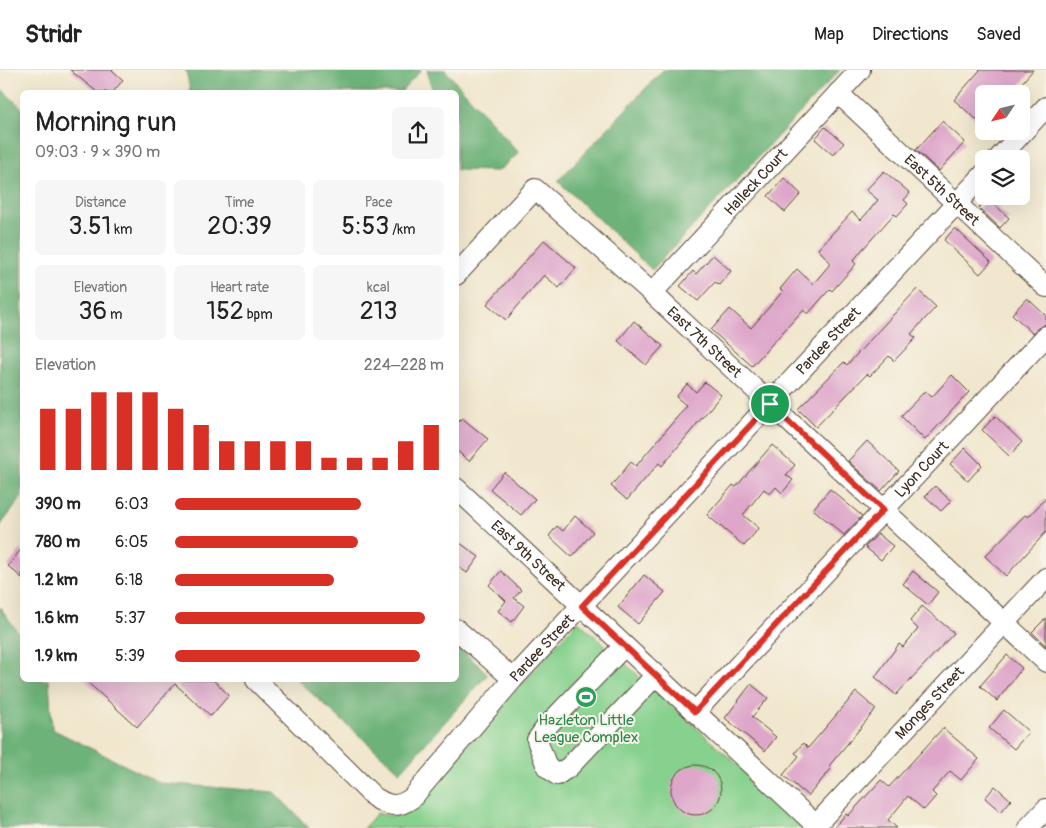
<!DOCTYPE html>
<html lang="en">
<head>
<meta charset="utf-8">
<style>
  :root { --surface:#fff; --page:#f6f6f6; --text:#222; --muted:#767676; --line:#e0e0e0; --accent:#d93025 }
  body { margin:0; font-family:Pangolin,sans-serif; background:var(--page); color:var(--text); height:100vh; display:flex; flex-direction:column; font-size:19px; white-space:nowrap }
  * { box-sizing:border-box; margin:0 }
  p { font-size:16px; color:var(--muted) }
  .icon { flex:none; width:28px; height:28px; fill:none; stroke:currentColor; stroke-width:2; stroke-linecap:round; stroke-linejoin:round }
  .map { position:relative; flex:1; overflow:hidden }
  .side { position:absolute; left:20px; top:20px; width:439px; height:592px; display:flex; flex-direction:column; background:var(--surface); border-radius:8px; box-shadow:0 5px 20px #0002 }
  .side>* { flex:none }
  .needle { width:32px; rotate:235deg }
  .fabs { position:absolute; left:975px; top:15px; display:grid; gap:10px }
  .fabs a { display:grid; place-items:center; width:55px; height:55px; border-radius:8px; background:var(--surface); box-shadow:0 5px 20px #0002; font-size:25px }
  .pin { position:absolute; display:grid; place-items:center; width:42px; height:42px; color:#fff; margin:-21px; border:2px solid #fff; border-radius:50%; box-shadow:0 1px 5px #0007 }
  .round { display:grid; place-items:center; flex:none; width:52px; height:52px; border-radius:8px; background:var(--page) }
  .overview { display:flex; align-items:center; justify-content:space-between; height:85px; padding:0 15px }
  h1 { font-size:28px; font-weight:600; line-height:38px }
  .figures { display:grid; grid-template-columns:repeat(3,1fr); gap:8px; height:85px; padding:5px 15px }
  .figures div { display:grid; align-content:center; border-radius:8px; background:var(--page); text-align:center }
  .figures b { font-size:25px; font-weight:600 }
  .figures small { font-size:14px; font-weight:400 }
  .figures p { font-size:14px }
  .chart { height:140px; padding:10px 15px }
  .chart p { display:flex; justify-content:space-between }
  .chart svg { width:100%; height:90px; margin-top:5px; stroke:var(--accent); stroke-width:6 }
  ul { padding:0 15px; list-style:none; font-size:16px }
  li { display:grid; grid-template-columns:80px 60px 1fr; align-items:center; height:38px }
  li i { height:12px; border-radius:6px; background:var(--accent) }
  header { display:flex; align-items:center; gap:30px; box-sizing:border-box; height:70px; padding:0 25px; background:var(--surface); border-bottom:1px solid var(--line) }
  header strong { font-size:24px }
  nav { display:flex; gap:28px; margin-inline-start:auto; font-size:18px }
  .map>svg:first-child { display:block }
  .green { fill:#87d18e; stroke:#617e56 }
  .forest { fill:#6db379; stroke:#546e4c }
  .building { fill:#dea7ca }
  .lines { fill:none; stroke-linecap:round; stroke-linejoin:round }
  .minor-casing { stroke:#564638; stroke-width:22 }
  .minor { stroke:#fff; stroke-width:20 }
  .route-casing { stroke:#fff; stroke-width:10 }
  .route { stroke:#d93025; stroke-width:6 }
  .labels { text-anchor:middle; stroke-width:4; stroke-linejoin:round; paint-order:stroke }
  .street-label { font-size:15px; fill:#3b2a1e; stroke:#f7f3e8 }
  .leisure-label { font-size:15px; fill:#27864d; stroke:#f7f3e8 }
</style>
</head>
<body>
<header>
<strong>Stridr</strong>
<nav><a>Map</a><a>Directions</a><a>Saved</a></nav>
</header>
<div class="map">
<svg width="1046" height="758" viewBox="0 0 1046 758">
  <rect width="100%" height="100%" fill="#f7f3e8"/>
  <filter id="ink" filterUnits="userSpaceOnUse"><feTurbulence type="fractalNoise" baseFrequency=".02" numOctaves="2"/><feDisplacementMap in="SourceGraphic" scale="10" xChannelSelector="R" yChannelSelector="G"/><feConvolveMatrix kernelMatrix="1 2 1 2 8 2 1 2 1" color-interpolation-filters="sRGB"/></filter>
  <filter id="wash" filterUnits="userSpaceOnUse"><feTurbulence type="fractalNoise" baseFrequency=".0096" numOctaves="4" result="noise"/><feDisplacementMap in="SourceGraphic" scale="20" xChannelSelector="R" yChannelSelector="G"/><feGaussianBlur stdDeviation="1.12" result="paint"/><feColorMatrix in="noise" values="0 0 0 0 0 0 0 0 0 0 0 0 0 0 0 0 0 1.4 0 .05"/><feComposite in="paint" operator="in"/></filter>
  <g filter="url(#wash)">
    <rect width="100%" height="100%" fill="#f1e7ce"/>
    <!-- green -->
    <path class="green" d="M578 551 802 753V758H364L377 743C398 750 402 744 417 731Z"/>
    <!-- forest -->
    <path class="forest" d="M186 0H421L401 22H188L190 20Z
      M427 0H445L519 83 498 101 456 100V22H433Z
      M663 0H840L652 200 558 111Z
      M0 18 22 38V427L0 456Z
      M0 537 22 568V610H49L52 659 160 713 274 722 309 758H0Z
      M456 575 488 604 400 702 297 610H456Z"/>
    <g id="blocks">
      <!-- building -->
      <path class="building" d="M70 0H112L123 10 113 22H97Z
        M980 0H1033L1012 24H984V56L954 30Z
        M942 51 965 72 939 101 916 80Z
        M825 57 844 73 833 85 815 69Z
        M884 101 910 123 904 130 908 134 897 146 894 144 862 180 853 191 856 194 832 221 830 219 808 244 803 240 752 296 711 260 730 239 751 258 783 221 780 219 797 199 813 214 831 193 818 179 852 142 861 150 878 130 866 120Z
        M784 108 801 124 785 142 768 126Z
        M988 128 1009 148 1000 158 979 138Z
        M955 158 991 192 980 204 944 170Z
        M544 170 576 198 559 218 544 205 506 250 487 234Z
        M713 185 731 201 719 215 715 212 698 231 680 216 693 201 696 204Z
        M917 219 936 237 911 264 916 268 894 291 889 286 870 306 867 304 816 357 798 339 844 292 847 295Z
        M1027 228 1046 246V254L1038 258 1032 263 1012 244Z
        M634 251 663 276 646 295 618 271Z
        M952 305 969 322 925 370 901 346 925 321 932 327Z
        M705 312 721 325 662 396 659 393 627 430 611 416 631 392 636 396 679 345 686 335 676 327 687 314 696 322Z
        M995 346 1022 372 1009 386 982 360Z
        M462 348 488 369 469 391 456 380V354Z
        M867 371 899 401 881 421 848 391Z
        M772 375 795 395 786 405 793 410 782 423 776 417 770 424 764 419 743 445 759 458 744 476 707 445 733 415 736 417Z
        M965 378 982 395 968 411 950 394Z
        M504 402 535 429 521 445 490 419Z
        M935 416 951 431 941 441 925 426Z
        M830 419 862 446 844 465 813 439Z
        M1046 428V462L1006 506 985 486 1025 445 1028 447Z
        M575 446 593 462 572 487 549 466 557 456 563 461Z
        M878 464 893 476 881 490 865 477Z
        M456 470 479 487 467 503 456 495Z
        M22 478V508L8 496Z
        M501 501 521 520 514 528 524 536 512 552 498 541 506 531 489 515Z
        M913 501 938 522 928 535 903 514Z
        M644 505 665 522 638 554 618 537Z
        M922 536 954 563 896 625 875 607 899 574 903 577 918 559 910 551Z
        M1046 548V576L1032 562Z
        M1007 585 1022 598 997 631 980 616Z
        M85 610H213L229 625 211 646 175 614 137 657Z
        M751 614 768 628 752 647 776 667 765 681 725 648Z
        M856 622 876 639 829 696 832 698 808 726 783 705 799 686 795 683 803 673 808 678Z
        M1004 640 1029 662 1014 679 989 658Z
        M943 658 979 689 961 710 950 701 932 722 936 726 924 740 908 726 888 750 897 758H834L846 744 848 746 881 710 889 717Z
        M671 720a25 25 0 1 1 50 0a25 25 0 1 1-50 0Z
        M995 716 1011 730 1001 742 985 728Z"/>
    </g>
  </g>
  <g filter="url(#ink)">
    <use href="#blocks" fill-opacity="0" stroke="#564638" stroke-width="1"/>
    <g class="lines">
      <!-- minor casing -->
      <g class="minor-casing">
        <g id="minor">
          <path id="s1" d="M838 23 1046 217"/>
          <path d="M998 89 1046 37"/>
          <path id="s2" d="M456 205 535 119 652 223 1046 592"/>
          <path id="s3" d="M652 223 860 0"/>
          <path id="s4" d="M456 418 819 758"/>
          <path d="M456 559 513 609"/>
          <path d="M624 576 547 656 537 670 547 697 557 705 569 697 656 605"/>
          <path id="s5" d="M256 610 374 727C389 737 398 738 412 728L513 609 984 104"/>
          <path id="s6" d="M695 642 1046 266"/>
          <path id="s7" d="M813 758 1046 508"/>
          <path d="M1028 758 1046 739"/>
        </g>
      </g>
      <!-- minor -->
      <use href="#minor" class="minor"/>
    </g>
  </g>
  <g class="lines" filter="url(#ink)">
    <!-- route casing -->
    <g class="route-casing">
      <path id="route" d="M770 334 883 440 695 642 582 536Z"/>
    </g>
    <!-- route -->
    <use href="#route" class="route"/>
  </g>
  <!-- icons -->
  <defs>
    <g id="stadium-disc" transform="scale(1.125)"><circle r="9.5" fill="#2e9e5b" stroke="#f7f3e8"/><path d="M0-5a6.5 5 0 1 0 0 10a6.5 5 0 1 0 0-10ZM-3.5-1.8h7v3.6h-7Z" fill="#fff"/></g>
  </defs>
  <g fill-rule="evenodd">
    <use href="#stadium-disc" x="586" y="627"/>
  </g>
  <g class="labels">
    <!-- street labels -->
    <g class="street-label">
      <text dy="5" stroke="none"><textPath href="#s3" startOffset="152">Halleck Court</textPath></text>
      <text dy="5" stroke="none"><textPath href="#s1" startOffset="142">East 5th Street</textPath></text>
      <text dy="5" stroke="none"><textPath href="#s5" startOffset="826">Pardee Street</textPath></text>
      <text dy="5" stroke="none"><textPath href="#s2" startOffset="345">East 7th Street</textPath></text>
      <text dy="5" stroke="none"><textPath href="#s6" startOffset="332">Lyon Court</textPath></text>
      <text dy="5" stroke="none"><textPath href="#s4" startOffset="99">East 9th Street</textPath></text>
      <text dy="5" stroke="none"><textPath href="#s5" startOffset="406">Pardee Street</textPath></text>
      <text dy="5" stroke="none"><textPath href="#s7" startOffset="171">Monges Street</textPath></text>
    </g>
    <!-- leisure labels -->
    <g class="leisure-label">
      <text x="586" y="655">Hazleton Little<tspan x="586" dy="17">League Complex</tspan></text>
    </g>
  </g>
</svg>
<div class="fabs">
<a><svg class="needle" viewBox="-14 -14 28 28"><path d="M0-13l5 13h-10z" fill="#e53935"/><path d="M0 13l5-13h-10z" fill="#767676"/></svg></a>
<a><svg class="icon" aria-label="layers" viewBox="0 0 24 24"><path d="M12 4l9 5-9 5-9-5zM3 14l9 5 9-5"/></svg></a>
</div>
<div class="pin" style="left:770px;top:334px;background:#1e9e55"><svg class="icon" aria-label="arrive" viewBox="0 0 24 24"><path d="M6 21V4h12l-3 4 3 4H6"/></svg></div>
<section class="side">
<div class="overview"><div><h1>Morning run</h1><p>09:03 · 9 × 390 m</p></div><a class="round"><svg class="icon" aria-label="share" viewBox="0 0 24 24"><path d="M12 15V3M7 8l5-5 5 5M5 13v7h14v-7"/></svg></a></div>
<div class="figures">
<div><p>Distance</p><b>3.51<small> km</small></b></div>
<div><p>Time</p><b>20:39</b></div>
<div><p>Pace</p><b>5:53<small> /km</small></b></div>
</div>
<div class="figures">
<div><p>Elevation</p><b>36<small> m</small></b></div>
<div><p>Heart rate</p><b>152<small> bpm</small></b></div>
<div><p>kcal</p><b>213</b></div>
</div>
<div class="chart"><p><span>Elevation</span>224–228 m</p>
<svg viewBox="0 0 160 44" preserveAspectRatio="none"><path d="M5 44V14M15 44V14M25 44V6M35 44V6M45 44V6M55 44V14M65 44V22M75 44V30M85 44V30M95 44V30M105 44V30M115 44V38M125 44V38M135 44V38M145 44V30M155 44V22"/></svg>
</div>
<ul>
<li><b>390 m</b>6:03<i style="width:69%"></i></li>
<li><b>780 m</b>6:05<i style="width:68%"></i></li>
<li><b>1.2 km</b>6:18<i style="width:59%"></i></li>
<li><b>1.6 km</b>5:37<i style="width:93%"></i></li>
<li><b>1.9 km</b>5:39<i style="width:91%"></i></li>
</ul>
</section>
</div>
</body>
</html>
